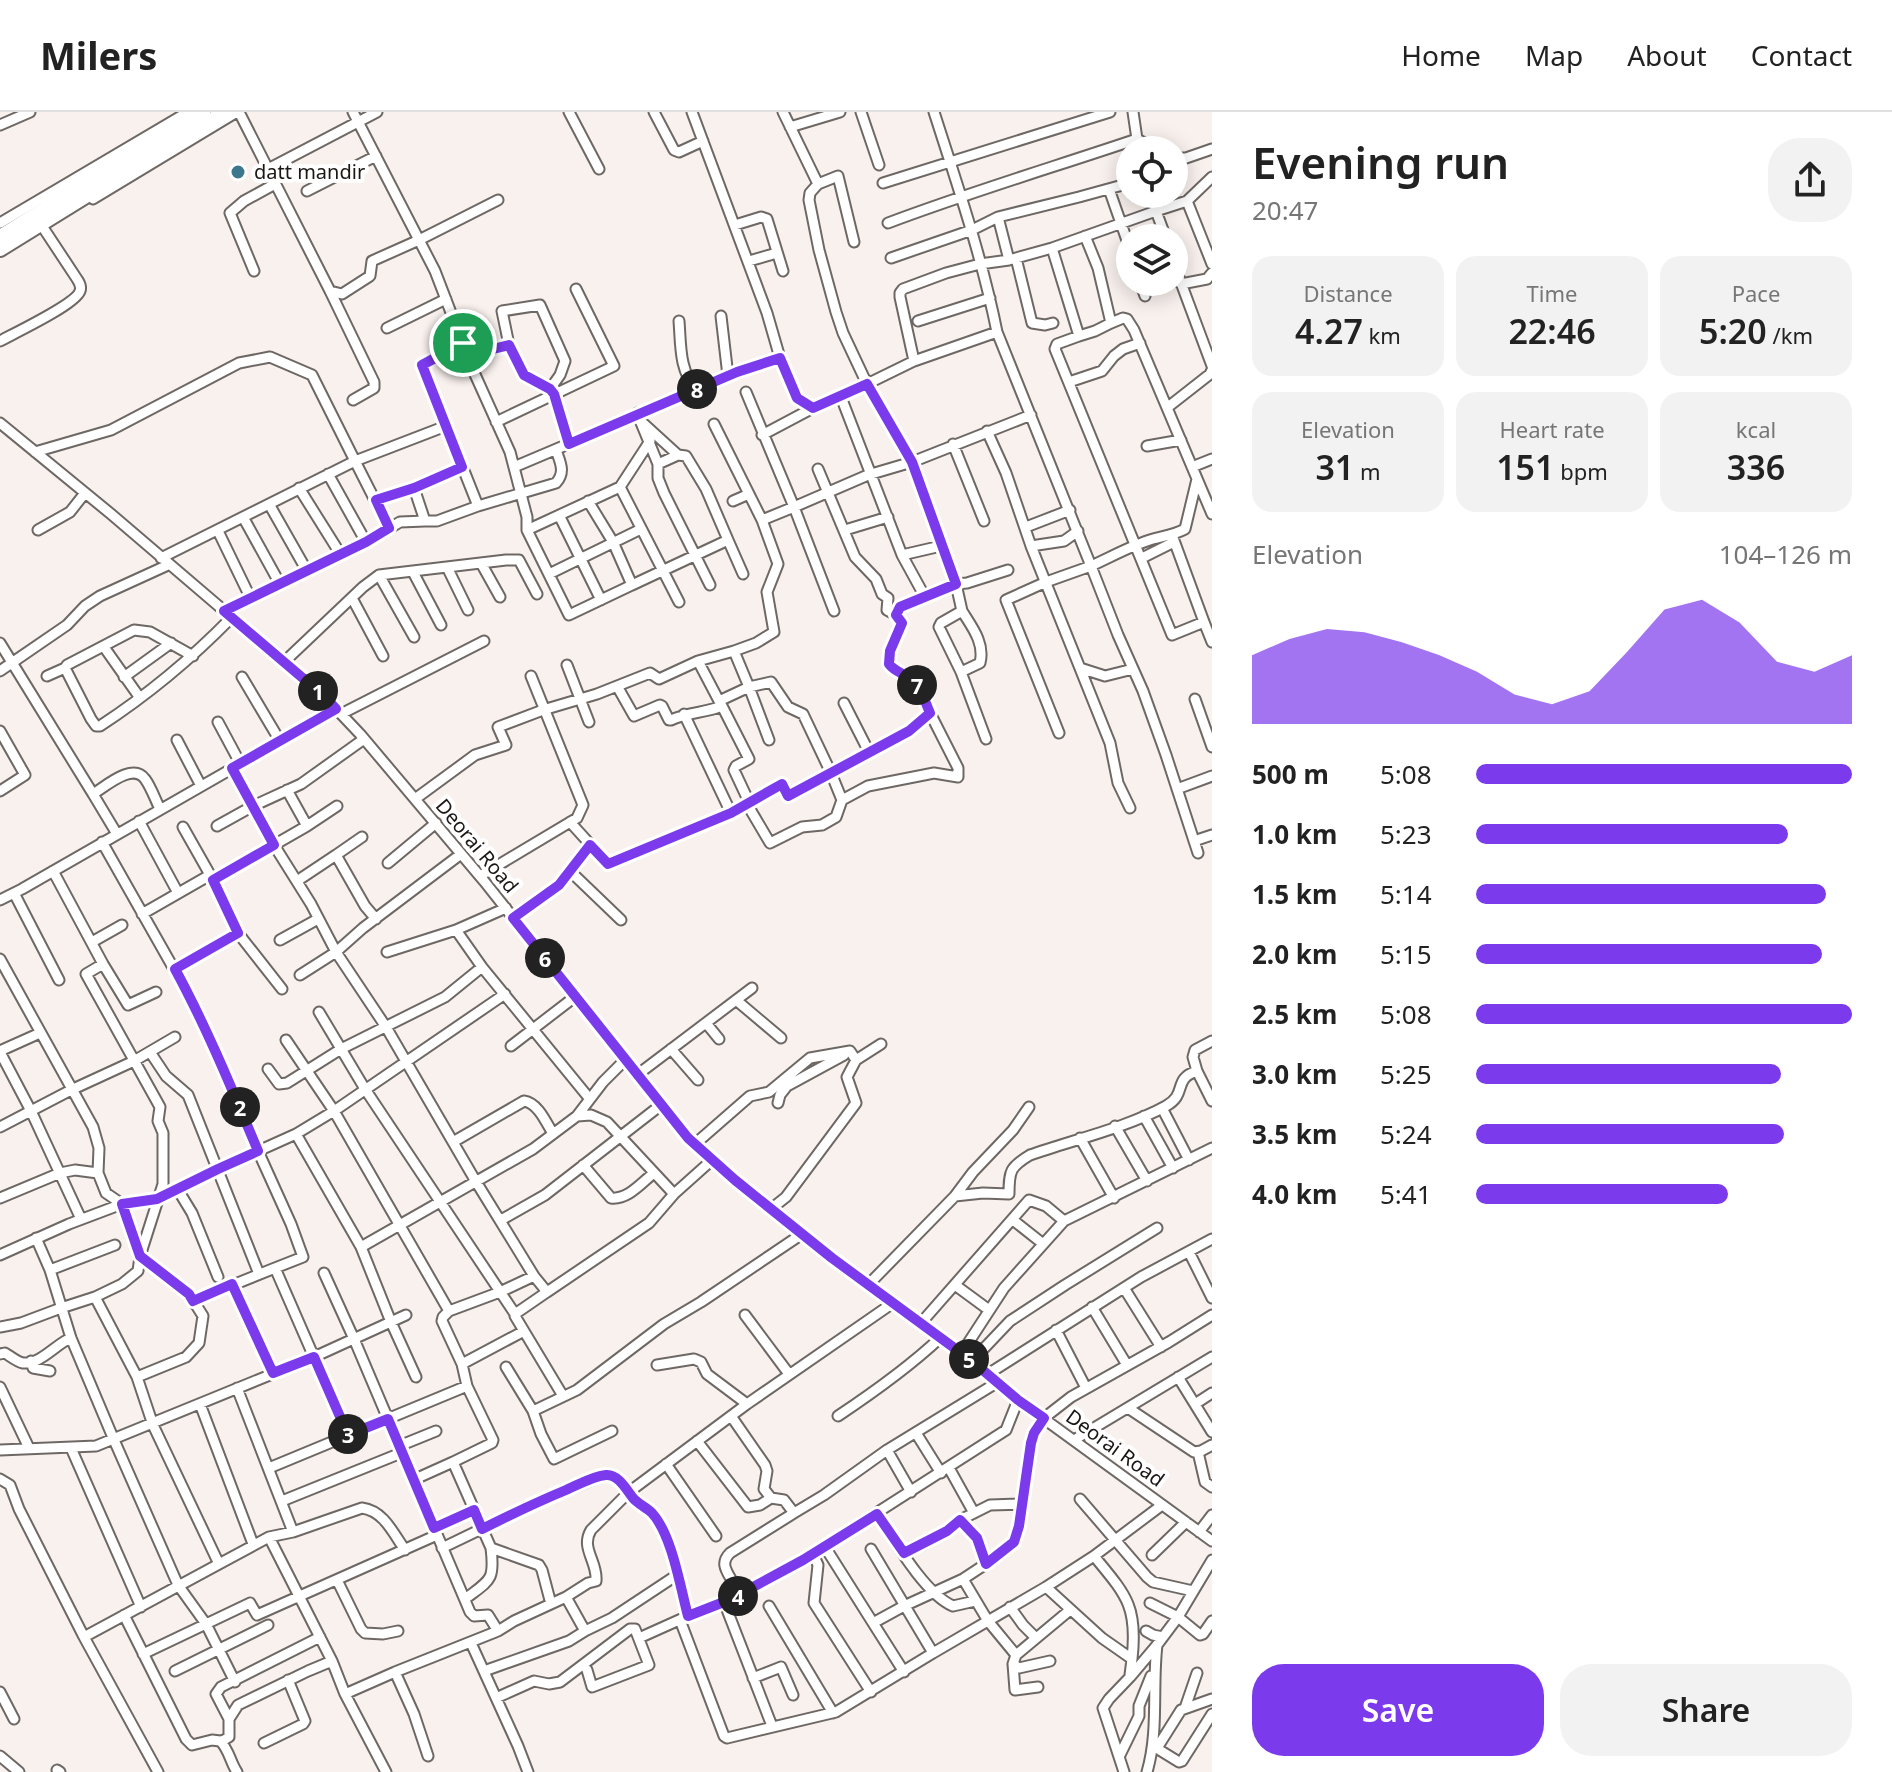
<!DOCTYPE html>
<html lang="en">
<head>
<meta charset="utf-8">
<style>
  :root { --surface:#fff; --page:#f2f2f2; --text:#222; --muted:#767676; --line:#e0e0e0; --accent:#7c3aed }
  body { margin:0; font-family:"Noto Sans",sans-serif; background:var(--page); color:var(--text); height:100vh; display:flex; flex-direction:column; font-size:30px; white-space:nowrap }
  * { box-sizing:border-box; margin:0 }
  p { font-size:26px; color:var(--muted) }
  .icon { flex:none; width:44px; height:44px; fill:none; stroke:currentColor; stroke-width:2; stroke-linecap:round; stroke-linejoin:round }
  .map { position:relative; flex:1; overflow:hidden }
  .panel { display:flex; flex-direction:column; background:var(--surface); width:680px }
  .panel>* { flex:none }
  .tools { position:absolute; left:1116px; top:24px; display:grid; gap:16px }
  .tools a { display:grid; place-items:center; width:72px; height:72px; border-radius:50%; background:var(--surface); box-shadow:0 4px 20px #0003; font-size:40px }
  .pin { position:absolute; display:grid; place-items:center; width:68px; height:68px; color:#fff; margin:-34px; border:4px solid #fff; border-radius:50%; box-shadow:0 2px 8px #0007 }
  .km { position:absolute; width:40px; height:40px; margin:-20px; border-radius:50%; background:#222; color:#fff; font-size:22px; line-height:40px; text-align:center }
  .round { display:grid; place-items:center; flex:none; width:84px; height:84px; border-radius:32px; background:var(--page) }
  .overview { display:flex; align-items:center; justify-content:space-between; height:136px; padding:0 40px }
  h1 { font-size:44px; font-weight:600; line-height:60px }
  .figures { display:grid; grid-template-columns:repeat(3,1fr); gap:12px; height:136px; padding:8px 40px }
  .figures div { display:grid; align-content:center; border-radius:20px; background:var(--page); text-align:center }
  .figures b { font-size:34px; font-weight:600 }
  .figures small { font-size:22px; font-weight:400 }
  .figures p { font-size:22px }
  .chart { height:224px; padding:16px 40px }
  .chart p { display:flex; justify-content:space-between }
  .chart svg { width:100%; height:144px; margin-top:8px; fill:var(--accent); opacity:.7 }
  .button { display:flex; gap:16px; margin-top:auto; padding:16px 40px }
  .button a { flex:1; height:92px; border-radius:32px; background:var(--accent); color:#fff; font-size:32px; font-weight:600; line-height:92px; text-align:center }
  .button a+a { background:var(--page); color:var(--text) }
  ul { padding:0 40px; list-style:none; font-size:26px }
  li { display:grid; grid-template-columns:128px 96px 1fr; align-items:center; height:60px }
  li i { height:20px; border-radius:10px; background:var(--accent) }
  header { display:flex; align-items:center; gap:48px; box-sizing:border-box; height:112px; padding:0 40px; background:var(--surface); border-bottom:2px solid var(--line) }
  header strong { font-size:38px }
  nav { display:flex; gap:44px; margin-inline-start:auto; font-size:28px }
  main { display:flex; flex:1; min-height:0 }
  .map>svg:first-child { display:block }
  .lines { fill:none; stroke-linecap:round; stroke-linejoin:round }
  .minor-casing { stroke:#6e6865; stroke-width:13 }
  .highway-casing { stroke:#6e6865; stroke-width:18 }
  .minor { stroke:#fff; stroke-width:9 }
  .highway { stroke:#fff; stroke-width:14 }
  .route-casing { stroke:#fff; stroke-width:16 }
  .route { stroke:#7c3aed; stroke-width:10 }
  .poi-dot { fill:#3b788e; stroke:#fff; stroke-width:3 }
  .labels { text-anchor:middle; stroke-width:8; stroke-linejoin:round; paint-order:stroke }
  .poi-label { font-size:20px; fill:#1a1716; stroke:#fff; text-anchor:start }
  .street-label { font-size:20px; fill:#1a1716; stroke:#fff }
</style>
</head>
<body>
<header>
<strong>Milers</strong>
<nav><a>Home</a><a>Map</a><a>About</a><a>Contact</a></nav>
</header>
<main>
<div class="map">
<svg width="1212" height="1660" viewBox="0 0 1212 1660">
  <rect width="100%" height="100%" fill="#f9f1ee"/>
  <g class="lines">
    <!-- minor casing -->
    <g class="minor-casing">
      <path id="minor" d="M239 0 330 179 342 182 370 164 372 149 419 128 498 88
        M353 0 435 159 473 258 510 340 527 405V418L569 503 632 473
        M569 0 599 57
        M654 0 674 38 679 40 703 29
        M692 0 767 201 780 246 797 286 813 296
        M783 0 818 72 838 64 854 130
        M861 0 879 53
        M934 0C957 72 982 145 997 220L1091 454 1046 470 1006 488 1059 621
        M1133 0 1137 27 1141 38
        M0 13 30 0
        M790 15 840 0
        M1174 46H1186L1212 37
        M268 57 377 0
        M883 71 1110 0
        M818 72 810 81 809 88 819 138 836 200 843 221 867 272 914 249 997 220
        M1109 77 1130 137
        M307 79 376 44
        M93 87 237 0
        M1187 89 1212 152
        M1156 99 1166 126
        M998 105 1009 148
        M0 111 188 0
        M888 111C970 80 1054 55 1137 27L1157 38
        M735 113 761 105 767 107 783 159
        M1085 124 1098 156 1111 211 1123 206 1127 207 1134 218 1212 402
        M1052 136 1079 224 1057 232 1055 237 1172 523 1204 510 1172 423
        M891 146 972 118 998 105 1079 85 1130 71
        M1016 146 1032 211 1045 213 1053 211
        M749 149 777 141
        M1174 152 1212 254
        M254 159 230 101 244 89 275 72
        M1140 170 1145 184
        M1181 172 1207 167 1212 161
        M330 179 374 270V276L353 288
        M721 204 728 264
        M918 209 990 186
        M387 216 446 187
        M1079 224 1095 219 1111 211
        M0 229C15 221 76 192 80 179 82 174 79 170 77 167L44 117
        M463 231 422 253 478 394
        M509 233 502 199 540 193 565 249 560 263 550 277
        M468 243 509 233 524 263 550 277 554 282 569 332
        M914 249 900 185V181L903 177 946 161 980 152 1009 148 1052 136 1156 99 1187 89 1212 65
        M1069 270 1102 259 1114 244 1123 237 1140 231
        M696 278 737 260 780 246
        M746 280 794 395 868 363 912 350 1031 303
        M841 285 902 443 925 485 956 472 962 499 941 511 939 515 961 560 986 627
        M1168 295 1210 262 1212 258
        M637 301 658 352
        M496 310 614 254 576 177
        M0 311 111 402 325 585 360 622 484 769 688 1026 735 1068 832 1146 972 1249 1018 1288 1212 1429
        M644 312 678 343
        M714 312 762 408 794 395 834 499
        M987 319 1006 361 1031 434 1064 429 1078 419
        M762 323 813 296 867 272 912 350 956 472 967 471 1008 458
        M953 332 984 409
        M1147 334 1181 328
        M35 340 111 318 239 251 270 245 312 263 355 349 446 314
        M514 355 696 278C679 257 681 234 679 209
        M1192 355 1212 347
        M818 357 855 445 876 467 882 482 888 486 887 498 896 503
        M328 362 366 430
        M1197 367 1185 417C1174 423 1164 424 1153 427 1132 433 1111 445 1091 454L1118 523 1143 579 1166 643 1198 741
        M620 375 679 490
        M299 376 341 443
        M376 388 414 376
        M588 389 613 430 632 473 728 428 706 377 686 344 678 343 658 352V366L664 381 710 473
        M733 389 749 382
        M269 392 307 459
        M559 403 601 488
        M243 405 280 472
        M425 409H437L478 394 556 371C566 360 560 350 556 338
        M1026 415 1070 398
        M38 418 70 400 85 381
        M527 418 620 375 650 329
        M845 418 888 405
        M218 419 251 487
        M728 428 743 462
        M1031 434 1110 631 1118 671 1130 696
        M902 443 941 434
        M161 446 355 349 389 416
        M1142 446 1174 430
        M481 451 500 485
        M447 455 468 498
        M413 460 441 513
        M549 462 641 417
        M379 463 414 525
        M352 486 383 544
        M224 499 366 430 400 410 425 409 414 376 462 355
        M1204 510 1212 530
        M0 531 93 682C106 674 133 650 145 667 151 675 155 687 160 697
        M104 535 140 586
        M734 539 756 531 774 520 767 480 778 452 762 408
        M193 544 150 520 134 518 67 553 65 556 91 607 96 614H100C149 582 190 548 231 506
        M698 549 719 589
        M284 550 363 475 379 463 506 448H519L537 482
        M567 553 589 610
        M1080 556 1105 564 1133 557
        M0 559 67 513 85 494 100 484 168 453
        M961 560 980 551C985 531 972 515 962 499
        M47 564 65 556
        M124 565 171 531
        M242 565 280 629
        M617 574 634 604 660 593 662 594 669 608H671C688 600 705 601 722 594L749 647 736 654 734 658 749 690
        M1195 587 1212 635
        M844 591 869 640
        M341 602 484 529
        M684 602 731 701
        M218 610 240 651
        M0 619 25 663 0 679
        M177 628 201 674
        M232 656 274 733 311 792 336 840 386 915 475 1068 534 1164
        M1177 677 1212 664
        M93 682 117 722
        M415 687 475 643 506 633 498 615 543 598 597 582 650 561 659 567 698 549 734 539 749 575 719 589 722 594
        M842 688 868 674 934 661 958 665V656L930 601
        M747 692 770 731 802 715 822 713 836 705 842 688 831 661 803 602 788 595 771 570 749 575 769 628
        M139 709 178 781
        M570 710 608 752 731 701 782 672 788 684 909 619 930 601C925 590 921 575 912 567 903 561 889 560 889 548 889 535 898 523 902 511L896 503 900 495 925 485
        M217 714 253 694 301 672 364 627
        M307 714 337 694
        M183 715 213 768 238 821 282 877
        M1194 729 1212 723
        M102 730 192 889 227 965 258 1039 291 1112 303 1145 275 1156 348 1323
        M336 743 362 725
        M388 751 436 711
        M571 760 621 808
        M480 764 577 706 583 693 531 564
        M213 768 307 714 287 678
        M297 769 336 743 365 794 376 807
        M14 781 59 868
        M0 788 22 777 336 597
        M506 796 456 818 482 855 589 986
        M142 802 210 763
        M513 806 559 773 590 733
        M280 828 318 807
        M92 830 122 813
        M387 840 456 818
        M0 847 93 1015 99 1036 98 1061 106 1081 122 1092 140 1144 189 1182 203 1204 199 1231 186 1245 137 1265
        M103 852 128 893 156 880
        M175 857 238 821
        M300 863 336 840 363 816 461 742
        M736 888 781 926
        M319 900 365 977 515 1202
        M706 911 719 927
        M286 928 334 999 449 1199
        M511 934 576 884
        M671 937 698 968
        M0 939 40 921
        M0 940 31 999 81 1107
        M150 940 166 964 188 983 259 1162
        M268 957 279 972 287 971 341 937 445 885 482 855
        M1197 959 1193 945 1195 938 1212 929
        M637 963 752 876
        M778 991 780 983 787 974 844 943
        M1162 996 1189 1048
        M577 1004 603 970 625 948
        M1144 1004 1173 1056
        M1115 1014 1147 1069
        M0 1015 71 978 134 949 175 925
        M296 1022 361 1135 533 1037 577 1004 591 1003 607 1010 674 1082
        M1080 1026 1114 1086
        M453 1030 524 989C538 991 546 1010 553 1022
        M695 1032 750 984 769 980 810 946 850 939 856 948 881 932
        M583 1053 611 1086C628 1088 641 1071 654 1061
        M178 1078 192 1101 218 1165
        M955 1084 983 1081 1009 1082C1009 1059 1010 1055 1030 1043 1073 1028 1128 1015 1166 994 1188 982 1172 967 1197 959L1212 989
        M0 1086 60 1061 75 1058 98 1061
        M771 1097 786 1085 856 991 847 965 856 948
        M501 1108 545 1083 661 993
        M1013 1108 1042 1131
        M36 1126 50 1158 71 1226 114 1328 178 1473 206 1512 235 1570
        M361 1135 391 1210 416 1265
        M1189 1140 1212 1186
        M0 1143 69 1112 122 1092 157 1087 218 1057 296 1022 334 999 505 882
        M50 1158 115 1133
        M324 1161 354 1227 470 1500 474 1504 488 1503 498 1519
        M232 1172 273 1261
        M868 1173 955 1084 973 1060 1013 1018 1029 995
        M955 1173 989 1198
        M1124 1176 1161 1235
        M547 1180 515 1202V1204L563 1284
        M95 1185 137 1265 153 1313 219 1452 269 1425 293 1420 362 1396C384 1399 393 1421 405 1438
        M193 1189 275 1156
        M1092 1195 1127 1253
        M745 1203 789 1262
        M921 1211 1029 1088 1046 1094 1064 1109 1212 1036
        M0 1215 21 1211 61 1196 95 1185 122 1172 138 1159 140 1144 163 1072V1021L158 1009 160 995 86 862 103 852 53 759
        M1056 1218 1086 1276
        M0 1242 5 1241C10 1244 17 1250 23 1251 40 1253 57 1231 71 1226
        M961 1242 1004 1176 1064 1109
        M31 1249 33 1256 50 1259
        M972 1249 1010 1209 1065 1173 1157 1116
        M462 1252 524 1219
        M657 1253 694 1247 701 1250 707 1262 747 1292
        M506 1255 533 1299 577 1278 664 1212 701 1190 802 1122
        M988 1262 1141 1165 1212 1127
        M1178 1265 1212 1320
        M0 1275 29 1336
        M237 1276 293 1420
        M200 1292 253 1432
        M1195 1292 1212 1281
        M1128 1296 1194 1340 1201 1339 1212 1333
        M533 1299 541 1322 554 1347 612 1319
        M731 1304 765 1353 767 1359 764 1377 771 1386
        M838 1304C874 1280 908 1256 940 1226
        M916 1321 941 1361
        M1074 1328 1212 1245
        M697 1329 748 1395 760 1393 771 1386 784 1388 794 1401 824 1383 887 1338 998 1270
        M399 1334 436 1319
        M71 1336 141 1495
        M0 1338 96 1334 314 1245 406 1203
        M887 1338 911 1380
        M1198 1340 1205 1370 1212 1375
        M453 1350 492 1331 493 1328 467 1274
        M666 1352 716 1424
        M269 1356 467 1274 462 1252 442 1209 443 1205 449 1199 500 1180 534 1164 547 1180 649 1111 674 1082 712 1048
        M949 1356 974 1401
        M0 1367 10 1373 19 1397 84 1525 158 1660
        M413 1368 453 1350 491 1436 539 1453 542 1458 551 1492
        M1080 1387 1147 1465 1153 1470 1193 1479
        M282 1389 401 1341
        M877 1402C894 1428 925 1482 953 1494L975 1489
        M960 1408 977 1426 986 1452
        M434 1416 474 1398
        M1199 1420 1212 1403
        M269 1425 332 1549 345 1582 386 1660
        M825 1435 873 1511 904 1494 963 1467 998 1444 1014 1430 1019 1414 1031 1331 1034 1321 1044 1306 1071 1285 1169 1230 1212 1203
        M442 1436 527 1395 604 1363C617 1364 620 1371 629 1380L747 1292 893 1191
        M871 1437 933 1541 1046 1475 1094 1444 1162 1393
        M904 1441 922 1433 947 1419 960 1408 990 1393 1022 1392
        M813 1442 818 1453 814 1491 871 1580
        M1152 1443 1186 1410
        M1094 1444C1126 1483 1138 1494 1132 1547
        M731 1467C725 1457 721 1450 730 1441L794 1401
        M963 1467 988 1509 1016 1543
        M337 1468 361 1517 365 1521 383 1522 398 1519
        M1046 1475 1102 1526 1132 1547 1130 1563
        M566 1485 588 1471 596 1469C598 1450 580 1436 591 1418L629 1380C637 1391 644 1392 652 1401 671 1423 680 1475 688 1504
        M465 1487C490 1468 495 1469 491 1436
        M724 1490 772 1614
        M1150 1491 1178 1505 1200 1523 1203 1522 1212 1509
        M769 1494 833 1601
        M1010 1495 1023 1513 1036 1526
        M124 1503 186 1627 192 1633 212 1628 220 1629C229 1637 230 1650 237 1660
        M680 1508 724 1624 727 1626 836 1600 933 1541
        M873 1511 904 1560
        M1146 1519 1153 1523 1163 1525
        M84 1525 219 1452
        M639 1526 688 1504 729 1488 803 1448 1006 1318 1018 1288
        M471 1531 518 1634 528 1660
        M143 1542 250 1491 257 1503 437 1423
        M1050 1549 1019 1556 1013 1552 1016 1543 1070 1498
        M1013 1552 1015 1578 1038 1575
        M175 1559 268 1513
        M484 1559 569 1529 585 1519 612 1506 677 1463
        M395 1560 498 1519 514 1509 566 1485 585 1519
        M753 1566 781 1555 793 1583
        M0 1580 14 1607
        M345 1582 395 1560 414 1602 428 1644
        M496 1586 534 1569 549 1572 560 1570 630 1517H635L649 1553 592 1575 587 1558
        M1185 1596 1197 1561
        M229 1607 216 1582 221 1575 320 1525
        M220 1629 224 1628 229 1625V1607L238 1593 308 1559 332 1549
        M264 1631 303 1612 305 1609 288 1568
        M1153 1634 1179 1650 1182 1649 1212 1602
        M1157 1636 1181 1598 1212 1587
        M0 1644 19 1660
        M1119 1645 1139 1604V1594L1151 1564
        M57 1658 60 1660
        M1124 1660 1103 1596 1109 1587 1130 1565 1157 1533 1178 1505 1212 1448
        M1147 1660C1159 1619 1152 1575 1157 1533"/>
    </g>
    <!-- highway casing -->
    <g class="highway-casing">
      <path id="highway" d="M0 125 203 0
        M0 137 168 33 225 0"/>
    </g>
    <!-- minor -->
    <use href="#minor" class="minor"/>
    <!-- highway -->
    <use href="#highway" class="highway"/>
  </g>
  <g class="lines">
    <!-- route casing -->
    <g class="route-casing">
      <path id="route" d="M463 231 468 243 509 233 524 263 550 277 554 282 569 332 737 260 780 246 797 286 813 296 867 272 912 350 956 472 900 495 896 503 902 511 890 539 889 552C895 560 903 561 911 567 921 574 925 590 930 601L909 619 788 684 782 672 731 701 608 752 590 733 559 773 513 806 688 1026 735 1068 832 1146 972 1249 1018 1288 1044 1306 1034 1321 1031 1331 1019 1414 1014 1430 986 1452 977 1426 960 1408 947 1419 904 1441 877 1402 803 1448 729 1488 688 1504C680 1474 672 1423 652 1401 646 1395 638 1392 633 1386 626 1377 618 1362 606 1363 593 1364 578 1373 566 1378 537 1390 510 1403 482 1417L474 1398 434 1416 388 1307 348 1323 314 1245 273 1261 232 1172 193 1189 189 1182 140 1144 122 1092 157 1087 218 1057 258 1039C232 977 207 916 175 857L238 821 213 768 274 733 232 656 336 597 325 585 224 499 366 430 389 416 376 388 414 376 462 355 422 253Z"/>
    </g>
    <!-- route -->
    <use href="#route" class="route"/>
  </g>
  <!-- markers -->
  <circle class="poi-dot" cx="238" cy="60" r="8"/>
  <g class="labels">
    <!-- poi labels -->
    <g class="poi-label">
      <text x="254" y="67">datt mandir</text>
    </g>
    <!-- street labels -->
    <g class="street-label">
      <text transform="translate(477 734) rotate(50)" y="7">Deorai Road</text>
      <text transform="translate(1115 1336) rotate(36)" y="7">Deorai Road</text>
    </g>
  </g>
</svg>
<div class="tools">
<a><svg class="icon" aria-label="locate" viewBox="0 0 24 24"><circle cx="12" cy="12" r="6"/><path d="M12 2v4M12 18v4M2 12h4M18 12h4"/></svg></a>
<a><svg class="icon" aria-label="layers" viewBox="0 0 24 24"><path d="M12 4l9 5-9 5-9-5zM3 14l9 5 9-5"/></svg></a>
</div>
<div class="pin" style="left:463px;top:231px;background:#1e9e55"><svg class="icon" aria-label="arrive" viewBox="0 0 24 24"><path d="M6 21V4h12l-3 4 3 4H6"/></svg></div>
<b class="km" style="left:318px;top:579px">1</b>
<b class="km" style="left:240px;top:995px">2</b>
<b class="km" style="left:348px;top:1322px">3</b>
<b class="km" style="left:738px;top:1484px">4</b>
<b class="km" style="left:969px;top:1247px">5</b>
<b class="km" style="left:545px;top:846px">6</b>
<b class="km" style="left:917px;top:573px">7</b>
<b class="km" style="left:697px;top:277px">8</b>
</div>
<section class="panel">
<div class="overview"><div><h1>Evening run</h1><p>20:47</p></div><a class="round"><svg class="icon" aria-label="share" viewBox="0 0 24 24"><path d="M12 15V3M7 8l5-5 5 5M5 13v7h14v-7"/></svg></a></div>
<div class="figures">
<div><p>Distance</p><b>4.27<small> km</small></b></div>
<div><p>Time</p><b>22:46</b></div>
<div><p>Pace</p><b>5:20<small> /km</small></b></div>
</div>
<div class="figures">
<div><p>Elevation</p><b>31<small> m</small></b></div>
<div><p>Heart rate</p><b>151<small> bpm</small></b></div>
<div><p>kcal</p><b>336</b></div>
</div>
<div class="chart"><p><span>Elevation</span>104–126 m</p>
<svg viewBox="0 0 160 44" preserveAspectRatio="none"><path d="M0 44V23L10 18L20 15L30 16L40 19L50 23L60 28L70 35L80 38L90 34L100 22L110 9L120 6L130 13L140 25L150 28L160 23V44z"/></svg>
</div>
<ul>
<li><b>500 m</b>5:08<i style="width:100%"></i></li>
<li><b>1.0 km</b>5:23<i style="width:83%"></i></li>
<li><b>1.5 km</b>5:14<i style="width:93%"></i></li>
<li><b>2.0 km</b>5:15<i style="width:92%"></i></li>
<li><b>2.5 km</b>5:08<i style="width:100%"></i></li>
<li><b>3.0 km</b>5:25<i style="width:81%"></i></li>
<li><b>3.5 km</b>5:24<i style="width:82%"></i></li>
<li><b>4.0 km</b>5:41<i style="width:67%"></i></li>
</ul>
<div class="button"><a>Save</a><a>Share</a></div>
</section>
</main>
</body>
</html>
